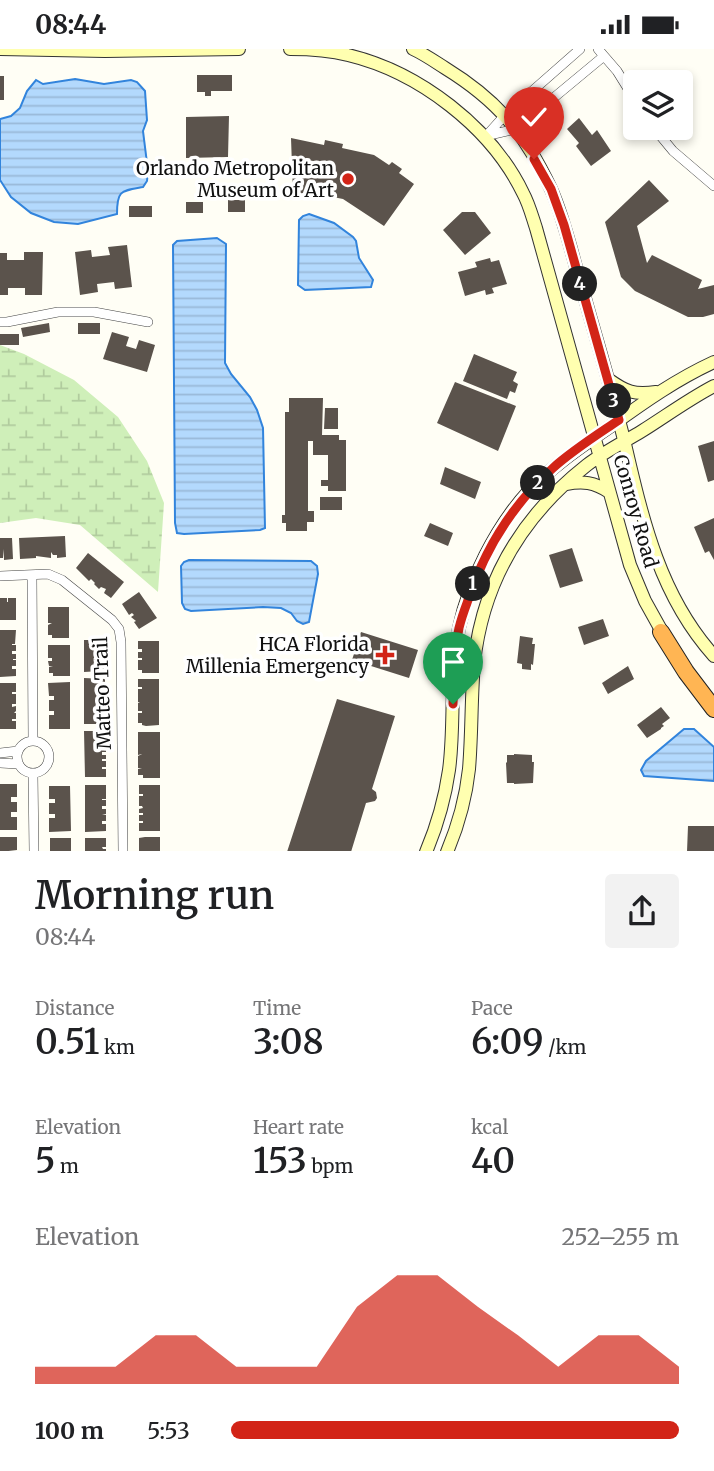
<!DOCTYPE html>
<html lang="en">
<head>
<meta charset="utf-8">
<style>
  :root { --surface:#fff; --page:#f2f2f2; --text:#202124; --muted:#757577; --accent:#d22417 }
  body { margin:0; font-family:Merriweather,serif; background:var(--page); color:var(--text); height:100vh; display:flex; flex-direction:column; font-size:26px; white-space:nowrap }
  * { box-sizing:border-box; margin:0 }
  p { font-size:23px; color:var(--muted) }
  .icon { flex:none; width:38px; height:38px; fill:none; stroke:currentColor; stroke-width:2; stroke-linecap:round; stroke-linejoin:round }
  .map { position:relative; height:802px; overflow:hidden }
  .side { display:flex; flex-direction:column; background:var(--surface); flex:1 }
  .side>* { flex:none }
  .controls { position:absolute; left:623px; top:21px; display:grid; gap:14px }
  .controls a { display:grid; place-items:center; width:70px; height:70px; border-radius:7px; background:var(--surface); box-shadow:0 4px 10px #0003; font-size:35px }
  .pin { position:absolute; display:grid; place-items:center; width:60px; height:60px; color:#fff; margin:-72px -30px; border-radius:50% 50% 50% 0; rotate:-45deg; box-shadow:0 0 7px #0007 }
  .pin .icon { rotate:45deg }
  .km { position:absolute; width:35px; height:35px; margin:-18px; border-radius:50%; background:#222; color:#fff; font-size:19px; line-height:35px; text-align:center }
  .round { display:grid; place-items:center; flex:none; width:74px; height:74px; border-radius:7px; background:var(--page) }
  .overview { display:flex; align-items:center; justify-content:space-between; height:119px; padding:0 35px }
  h1 { font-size:38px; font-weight:600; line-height:52px }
  .metrics { display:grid; grid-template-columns:repeat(3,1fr); gap:10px; height:119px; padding:7px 35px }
  .metrics div { display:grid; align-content:center }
  .metrics b { font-size:35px; font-weight:600 }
  .metrics small { font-size:19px; font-weight:400 }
  .metrics p { font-size:19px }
  .chart { height:196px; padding:14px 35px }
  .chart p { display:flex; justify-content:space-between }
  .chart svg { width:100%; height:126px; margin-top:7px; fill:var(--accent); opacity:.7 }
  ul { padding:0 35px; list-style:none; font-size:23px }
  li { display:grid; grid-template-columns:112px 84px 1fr; align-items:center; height:52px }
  li i { height:18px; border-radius:9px; background:var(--accent) }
  .status { display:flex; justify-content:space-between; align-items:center; height:49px; padding:0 35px; background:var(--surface); direction:ltr }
  .status svg { height:19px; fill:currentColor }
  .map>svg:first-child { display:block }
  .wetland { fill:url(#wetland-marsh) }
  .water { fill:url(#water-rules); stroke:#3284dc; stroke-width:2 }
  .building { fill:#5b534c }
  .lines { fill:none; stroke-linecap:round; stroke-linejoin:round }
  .street-casing { stroke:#444; stroke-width:10 }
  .secondary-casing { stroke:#333; stroke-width:14 }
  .highway-casing { stroke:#222; stroke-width:18 }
  .street { stroke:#fff; stroke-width:9 }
  .secondary { stroke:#ffffb0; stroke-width:12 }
  .highway { stroke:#ffb553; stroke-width:16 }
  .route-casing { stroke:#fff; stroke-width:14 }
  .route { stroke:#d22417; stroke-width:9 }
  .poi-dot { fill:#d22417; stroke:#fff; stroke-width:2.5 }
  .labels { text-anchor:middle; stroke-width:7; stroke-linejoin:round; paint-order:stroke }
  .poi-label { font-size:19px; fill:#111; stroke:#fff; text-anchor:end }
  .street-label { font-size:19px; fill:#111; stroke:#fff }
</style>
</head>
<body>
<div class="status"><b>08:44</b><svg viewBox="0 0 49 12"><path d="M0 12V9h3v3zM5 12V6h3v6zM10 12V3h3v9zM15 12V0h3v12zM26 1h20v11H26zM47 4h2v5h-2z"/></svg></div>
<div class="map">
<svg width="714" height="803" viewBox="0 0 714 803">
  <defs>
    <pattern id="wetland-marsh" width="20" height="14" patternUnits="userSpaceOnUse" patternTransform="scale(1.75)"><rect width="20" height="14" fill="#cfefb9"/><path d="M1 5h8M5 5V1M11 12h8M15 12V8" fill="none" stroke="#b1cc9e"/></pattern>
    <pattern id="water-rules" width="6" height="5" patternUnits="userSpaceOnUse" patternTransform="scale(1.75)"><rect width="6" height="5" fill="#b3d9fd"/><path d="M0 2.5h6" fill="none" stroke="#99b9d8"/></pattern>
  </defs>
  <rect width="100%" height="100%" fill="#fffef5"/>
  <!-- wetland -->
  <path class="wetland" d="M0 296 24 305 74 331 118 368 147 412 164 454 158 543 80 476 36 469 0 474Z"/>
  <!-- water -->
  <path class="water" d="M75 30 104 35 131 31 137 33 145 42 147 71 143 82 148 122 147 132 143 138C121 142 117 141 117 165L78 175 54 173 31 164 11 148 0 131V70L11 67 20 59 27 42 36 31 43 35Z
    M309 165 334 174 353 188 356 192 359 209 373 231 371 238 305 241 298 236 299 171 303 167Z
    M217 189 226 195 225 314 231 325 250 348 257 361 263 379 265 479 260 481 184 485 177 484 175 474 173 196 177 192Z
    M189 511 311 512 317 517 318 525 309 573 303 575 297 572 291 564 281 559 263 558 191 562 185 560 182 554 181 517 184 513Z
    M684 680H694L714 698V732L644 727 641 721 646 712Z"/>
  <!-- building -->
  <path class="building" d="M197 26H232V42H211V47H205V43H197Z
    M0 27H4V51H0Z
    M229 67 228 108 186 109V68Z
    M579 69 592 86 597 81 611 102 591 117 576 97 579 94 567 80Z
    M291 89 324 96 325 91 343 95 342 99 374 106 389 116 392 113 402 120 399 124 414 135 384 177 343 150 318 145 317 151 293 145Z
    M649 131 669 152 637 177 647 214 652 206 702 231 698 240 714 236V265L703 268H688L635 242 621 228 605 173Z
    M228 151H245V163H228Z
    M186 153H203V164H186Z
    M129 157H152V168H129Z
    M462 163H475L491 184 465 206 443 181Z
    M127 196 132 238 115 240 114 233 97 235 98 243 80 246 75 203 91 201 92 208 110 206 108 198Z
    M24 203H43L42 246H25V239H8V246H0V204H7V211H24Z
    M490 209 491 213 499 211 507 235 492 239 494 244 486 246 485 241 465 247 458 223 477 218 475 213Z
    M49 274 50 283 23 288 21 279Z
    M78 274H100V285H78Z
    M112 283 129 288 126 297 136 300 139 291 155 296 147 323 103 310Z
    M0 285H19V296H0Z
    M474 305 517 323 513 332 518 335 515 344 510 342 507 350 463 332Z
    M455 333 516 357 498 402 437 374Z
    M289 349H323L322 386H339V391H346V442H328V437H321V431H328V406H313V392H308V462H314V473H307V482H286V474H282V466H285V363H289Z
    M325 359H338V380H324Z
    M714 392V431L708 433 698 397Z
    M445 418 481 433 475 450 440 435Z
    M320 448H342V461H320Z
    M714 469V511L709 502 705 504 694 478Z
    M430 474 453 484 448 497 424 487Z
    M65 487 66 508 57 509V506H53L51 503V509L36 507V509L20 510 19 489Z
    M0 489H12L13 510 4 511V500L3 509H0Z
    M572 499 583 532 560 539 549 506Z
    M88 504 124 533 111 549 104 544 106 540 101 538 99 540 94 535 95 534 91 530 89 532 76 519Z
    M139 543 157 569 139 580 134 573 136 572 131 568 134 566 132 564 129 566 122 555Z
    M0 549H7V553H8V549H16V571H0Z
    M48 558H69V589H52V586H48V576L52 574H48Z
    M603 570 609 587 584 596 578 578Z
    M0 581H16L15 595H12V596H16V602H12V605H16V610H13V611H16V617H12V620H16V627L0 628Z
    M361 583 418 601 409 629 352 611Z
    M520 587 533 589 532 595H535L533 616 531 615V621L522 620V615L517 614Z
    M84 591H105V600H103V602H105V606L103 607 105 609V620H101V622L84 623Z
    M138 592H159V624H142V621H138V611H142V609H138V603H142V600H138Z
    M48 596H70V627H53V624H49V618H53L49 617 48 612H52V609H48Z
    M628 617 634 630 608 645 602 634Z
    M84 629 105 630V638H102V640H105V650H101V653H105V665H102V668H105V675H84Z
    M138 630H159V676L146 677 142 676V674H138V664H142V662H138V654L140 653H138V640H142V638H138Z
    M70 633V680H49V666H54V662H49V651H54V647H49L48 634Z
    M0 634H16V643H12V645H16V655H12V658L16 657V662L14 664H16V670H12V672H16V680H0Z
    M337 650 395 667 372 740 376 743 377 749 375 752 366 754 351 803H287Z
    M661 658 670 669 662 675 664 677 661 679V680L647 689 637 676Z
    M84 682H104L105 695H102V697H106V703H102V706H106V710H102V712H106V718H102V720H106V728H85Z
    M138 683H160V729H143V726H138V720L142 719H138V707L142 705 138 706Z
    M514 705 532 706V713H534L533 734 514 735V734H507L506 714 507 713V706H514Z
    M0 735H17V748H11V753H17V763H11V768H17V781H0Z
    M85 736H106V750H102V751H106V757H102V760H106V765L102 766H106V772H102V775H106V782L85 783Z
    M139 736H160V782H139V774H143V772H139V766H143V764H139V760L143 759 142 757H139V747H143V745H139Z
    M49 737H70L71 782 49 783V769H55V765H49V754H55V750H49Z
    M688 777H714V803H687Z
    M0 788H17V801L0 803Z
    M145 788H160V803H139V789Z
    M50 789H71V803H50Z
    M85 789H106V798H102L103 800H106V803H85Z"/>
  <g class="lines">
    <!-- street casing -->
    <g class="street-casing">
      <path id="street" d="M598 0 617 22 635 51
        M654 79 673 102 714 137
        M487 86 505 66 580 0
        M485 87 516 80 604 7
        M0 273H7L58 263H94L148 273
        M32 526 33 692
        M0 527 48 525 62 531 112 571 119 580 121 593 123 803
        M17 708a16 16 0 1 1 32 0a16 16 0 1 1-32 0Z
        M0 704 18 702
        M0 714 18 715
        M33 725 34 803"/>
    </g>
    <!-- secondary casing -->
    <g class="secondary-casing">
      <path id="secondary" d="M0 0 105 2 239 0
        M290 0C309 0 329 1 348 6 419 23 491 78 523 144 529 155 532 167 536 179L630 516 645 552 665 588
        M413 0C424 5 434 12 445 19 497 51 525 84 551 140 566 174 573 211 584 246 598 296 613 345 625 395 643 472 660 547 714 607
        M608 330C626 343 634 346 656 343
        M566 435C583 432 594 433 609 443
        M426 803C437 777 445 749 449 721 454 685 451 647 455 610 456 600 457 589 459 579 469 532 496 478 528 443 552 417 582 397 611 377 644 353 677 330 714 313
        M447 803C458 777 466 748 469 720 472 685 471 649 474 614 483 531 522 467 587 416 604 403 624 393 642 382 666 367 689 350 714 337"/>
    </g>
    <!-- highway casing -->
    <g class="highway-casing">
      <path id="highway" d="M661 583 686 623 714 660"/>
    </g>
    <!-- street -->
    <use href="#street" class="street"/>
    <!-- secondary -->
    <use href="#secondary" class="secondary"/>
    <!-- highway -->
    <use href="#highway" class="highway"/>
  </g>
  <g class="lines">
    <!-- route casing -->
    <g class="route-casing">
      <path id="route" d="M453 655C454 630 454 604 459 579 461 571 464 562 467 554 484 501 512 456 553 419 573 401 597 386 619 371L564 176 551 140 534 110"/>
    </g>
    <!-- route -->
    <use href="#route" class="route"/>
  </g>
  <!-- markers -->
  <g class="poi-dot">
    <circle cx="348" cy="130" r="7"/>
    <path d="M381.5 595.5h7v7h7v7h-7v7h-7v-7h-7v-7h7z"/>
  </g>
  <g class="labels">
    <!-- poi labels -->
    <g class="poi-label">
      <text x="334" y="126">Orlando Metropolitan<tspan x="334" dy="22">Museum of Art</tspan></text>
      <text x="369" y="602">HCA Florida<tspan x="369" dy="22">Millenia Emergency</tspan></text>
    </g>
    <!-- street labels -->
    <g class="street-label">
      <text transform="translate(636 462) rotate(74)" y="7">Conroy Road</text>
      <text transform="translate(102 644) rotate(-92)" y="7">Matteo Trail</text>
    </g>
  </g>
</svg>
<div class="controls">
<a><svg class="icon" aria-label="layers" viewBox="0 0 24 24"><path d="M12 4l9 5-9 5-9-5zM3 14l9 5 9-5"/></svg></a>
</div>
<div class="pin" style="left:453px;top:655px;background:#1e9e55"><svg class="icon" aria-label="arrive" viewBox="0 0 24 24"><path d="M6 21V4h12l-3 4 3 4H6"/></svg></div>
<div class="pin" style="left:534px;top:110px;background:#d93025"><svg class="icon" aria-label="check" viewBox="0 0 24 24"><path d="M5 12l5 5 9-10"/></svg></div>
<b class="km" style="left:473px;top:535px">1</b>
<b class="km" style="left:538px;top:434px">2</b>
<b class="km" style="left:614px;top:352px">3</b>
<b class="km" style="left:580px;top:235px">4</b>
</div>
<section class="side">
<div class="overview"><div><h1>Morning run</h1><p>08:44</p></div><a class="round"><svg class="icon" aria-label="share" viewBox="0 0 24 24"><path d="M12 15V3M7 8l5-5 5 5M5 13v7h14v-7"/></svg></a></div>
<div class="metrics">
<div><p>Distance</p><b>0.51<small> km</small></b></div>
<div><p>Time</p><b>3:08</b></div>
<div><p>Pace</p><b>6:09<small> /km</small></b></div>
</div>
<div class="metrics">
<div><p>Elevation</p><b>5<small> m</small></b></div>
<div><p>Heart rate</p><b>153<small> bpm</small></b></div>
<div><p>kcal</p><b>40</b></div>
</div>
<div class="chart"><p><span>Elevation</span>252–255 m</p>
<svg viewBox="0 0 160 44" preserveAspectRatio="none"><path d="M0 44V38L10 38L20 38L30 27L40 27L50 38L60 38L70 38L80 17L90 6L100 6L110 17L120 27L130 38L140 27L150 27L160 38V44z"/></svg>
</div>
<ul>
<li><b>100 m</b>5:53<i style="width:100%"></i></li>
</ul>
</section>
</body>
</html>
